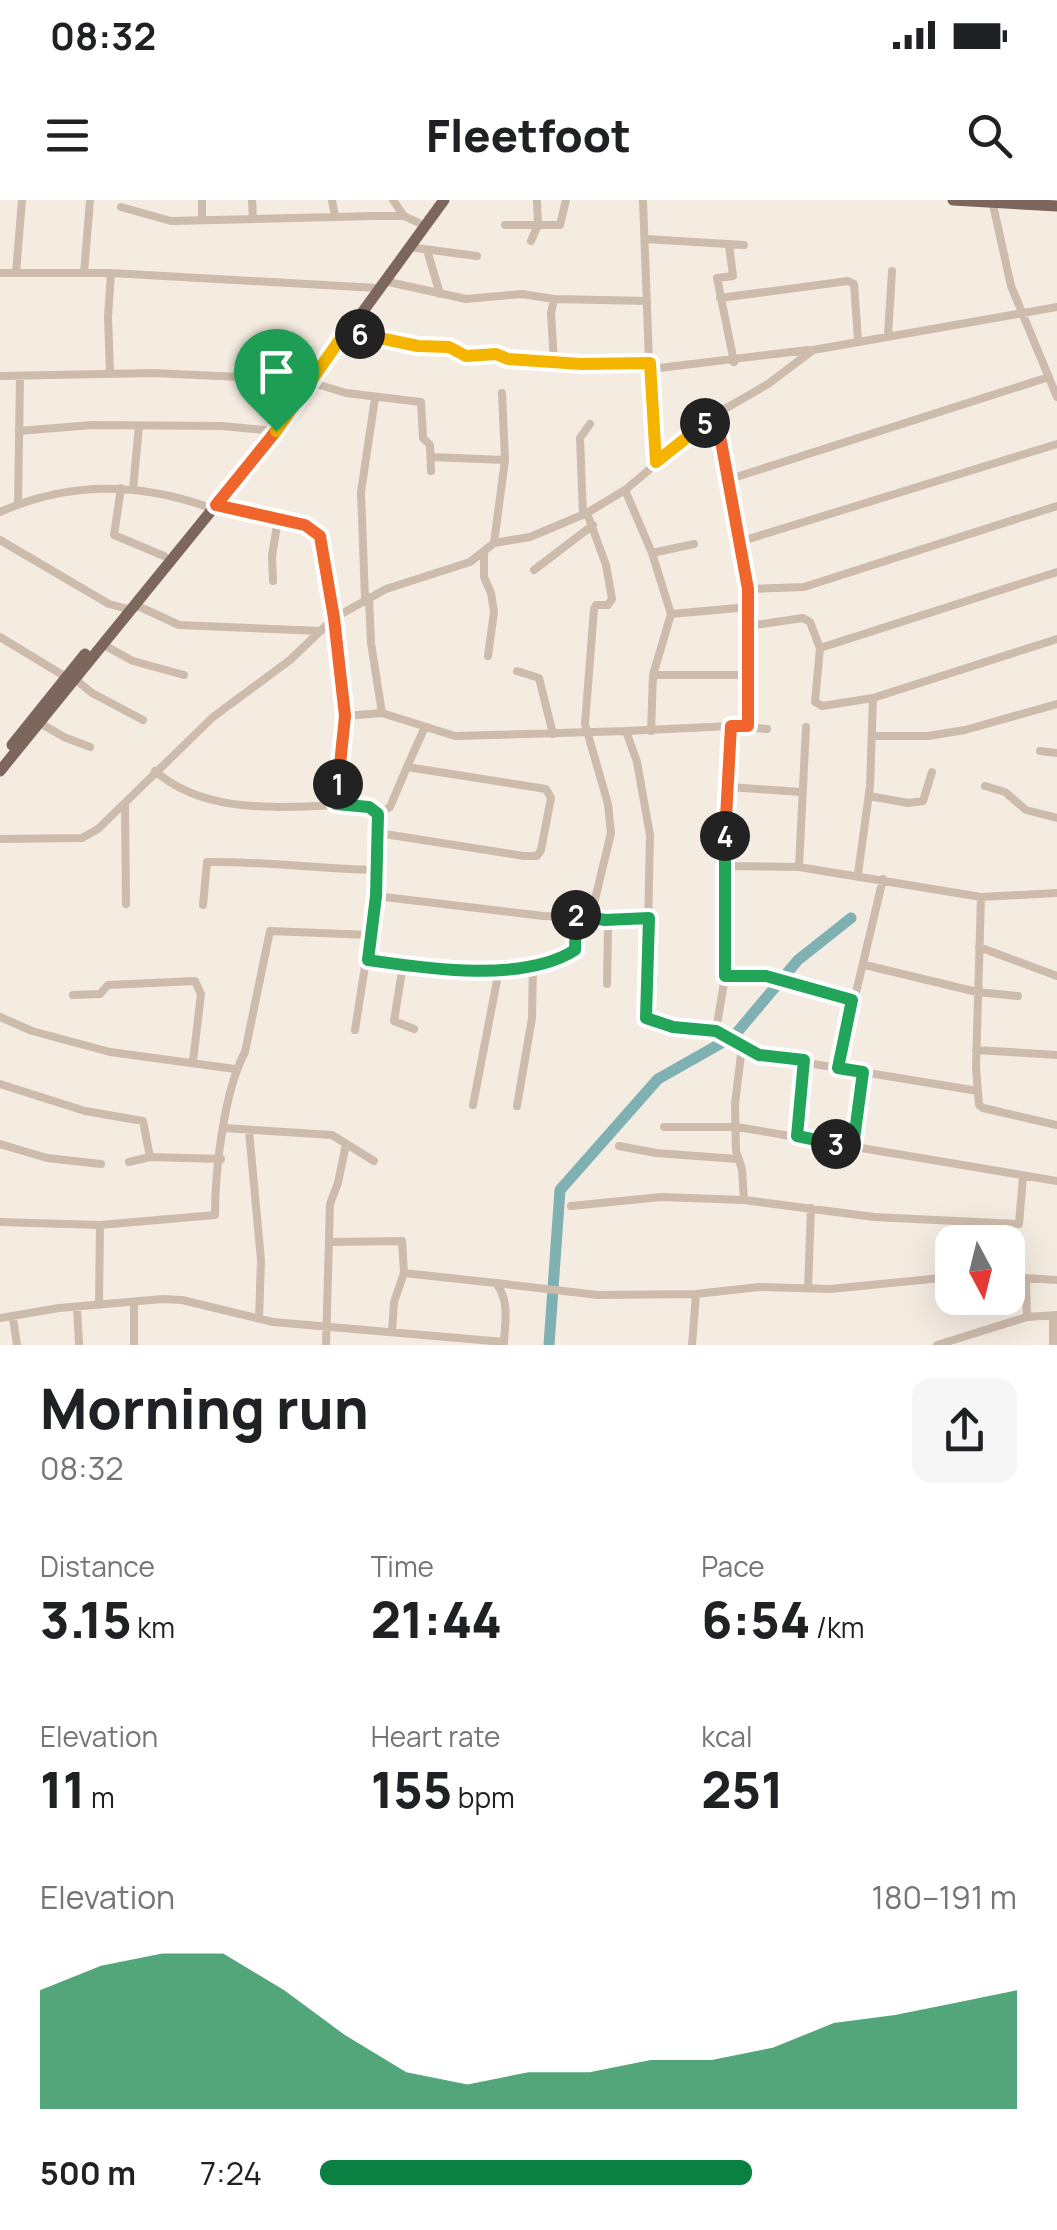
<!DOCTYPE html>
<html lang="en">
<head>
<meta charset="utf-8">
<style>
  :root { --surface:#fff; --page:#f6f6f6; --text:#202124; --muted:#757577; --accent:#0b8043 }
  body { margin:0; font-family:Manrope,sans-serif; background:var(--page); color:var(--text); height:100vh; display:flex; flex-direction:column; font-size:38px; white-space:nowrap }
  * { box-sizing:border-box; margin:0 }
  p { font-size:32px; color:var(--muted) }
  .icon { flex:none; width:55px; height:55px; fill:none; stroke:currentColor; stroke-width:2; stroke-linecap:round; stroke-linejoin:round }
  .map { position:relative; height:1145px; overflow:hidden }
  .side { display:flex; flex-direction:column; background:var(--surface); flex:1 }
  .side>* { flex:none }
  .needle { width:65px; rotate:173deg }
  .buttons { position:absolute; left:935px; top:1025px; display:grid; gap:20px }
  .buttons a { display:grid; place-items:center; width:90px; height:90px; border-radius:20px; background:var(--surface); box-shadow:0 10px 40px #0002; font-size:50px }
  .pin { position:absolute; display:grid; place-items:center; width:85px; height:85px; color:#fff; margin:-102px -42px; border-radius:50% 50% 50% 0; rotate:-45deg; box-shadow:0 0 10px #0007 }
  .pin .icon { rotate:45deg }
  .km { position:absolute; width:50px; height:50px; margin:-25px; border-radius:50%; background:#222; color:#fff; font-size:28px; line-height:50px; text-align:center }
  .round { display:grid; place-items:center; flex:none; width:105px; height:105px; border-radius:20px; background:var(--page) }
  .head { display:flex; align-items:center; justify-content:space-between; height:170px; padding:0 40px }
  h1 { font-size:55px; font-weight:800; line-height:75px }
  .metrics { display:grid; grid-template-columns:repeat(3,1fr); gap:15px; height:170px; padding:10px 40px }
  .metrics div { display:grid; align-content:center }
  .metrics b { font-size:50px; font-weight:800 }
  .metrics small { font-size:28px; font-weight:400 }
  .metrics p { font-size:28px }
  .chart { height:280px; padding:20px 40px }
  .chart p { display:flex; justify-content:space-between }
  .chart svg { width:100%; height:180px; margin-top:10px; fill:var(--accent); opacity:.7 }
  ul { padding:0 40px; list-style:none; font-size:32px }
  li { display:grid; grid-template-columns:160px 120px 1fr; align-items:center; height:75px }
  li i { height:25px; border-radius:12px; background:var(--accent) }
  .status { display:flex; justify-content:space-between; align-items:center; height:70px; padding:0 50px; background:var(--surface); direction:ltr }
  .status svg { height:28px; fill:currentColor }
  header { display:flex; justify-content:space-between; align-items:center; height:130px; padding:0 40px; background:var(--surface); font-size:45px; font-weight:800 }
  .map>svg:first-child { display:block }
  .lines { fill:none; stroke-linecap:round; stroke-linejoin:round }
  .river { stroke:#7fb0b2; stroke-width:11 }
  .street { stroke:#cdbbac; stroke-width:8 }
  .primary { stroke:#7d675c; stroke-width:11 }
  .split-1-casing { stroke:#fff; stroke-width:20 }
  .split-2-casing { stroke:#fff; stroke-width:20 }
  .split-3-casing { stroke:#fff; stroke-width:20 }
  .split-4-casing { stroke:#fff; stroke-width:20 }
  .split-5-casing { stroke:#fff; stroke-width:20 }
  .split-6-casing { stroke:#fff; stroke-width:20 }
  .split-7-casing { stroke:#fff; stroke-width:20 }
  .split-1 { stroke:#f0652b; stroke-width:12 }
  .split-2 { stroke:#22a559; stroke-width:12 }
  .split-3 { stroke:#22a559; stroke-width:12 }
  .split-4 { stroke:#22a559; stroke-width:12 }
  .split-5 { stroke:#f0652b; stroke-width:12 }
  .split-6 { stroke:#f5b400; stroke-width:12 }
  .split-7 { stroke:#f5b400; stroke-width:12 }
</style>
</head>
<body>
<div class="status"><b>08:32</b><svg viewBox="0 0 49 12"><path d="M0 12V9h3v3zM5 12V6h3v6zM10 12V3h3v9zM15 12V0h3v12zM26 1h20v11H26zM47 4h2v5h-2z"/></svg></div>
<header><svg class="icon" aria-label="menu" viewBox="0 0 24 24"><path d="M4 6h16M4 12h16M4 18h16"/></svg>Fleetfoot<svg class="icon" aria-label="search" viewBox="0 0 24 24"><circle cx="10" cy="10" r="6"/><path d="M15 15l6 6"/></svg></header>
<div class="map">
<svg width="1057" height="1145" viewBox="0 0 1057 1145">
  <rect width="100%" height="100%" fill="#f4ebe1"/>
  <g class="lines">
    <!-- river -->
    <path class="river" d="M549 1145 560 990 658 879 734 836 798 760 851 718"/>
    <!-- street -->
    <path class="street" d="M252 0 253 19
      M332 0 335 16
      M393 0 404 16
      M643 0 651 215 656 262
      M992 0 1011 86 1057 197
      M121 7 171 21 374 16H404L419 23
      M202 20V0
      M505 25H560L566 0
      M646 39 744 45
      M531 41 538 25 537 0
      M729 45 733 76 717 78 734 162
      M408 47 477 56
      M427 50 440 94
      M0 73H111L377 88
      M16 73 22 0
      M84 73 90 0
      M384 81 466 99 522 94 554 99
      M720 98 848 81 854 84 858 140
      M348 128 367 137 449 147 466 155 495 154 508 159 581 164 650 163
      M888 135 892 71
      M554 163 551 113 554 99 647 101
      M651 169 808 150
      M110 173 108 117 111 73
      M0 176 153 173 303 180
      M310 182 346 193 421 202 423 238 430 245 431 271
      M716 214 748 389V526
      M19 231 92 225 222 226 276 231
      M431 257 505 260
      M727 280 1049 177
      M121 288 114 335 164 356
      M133 289 139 226
      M625 290 652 353 671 414 653 475
      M18 304 20 176
      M215 305 305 325 320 336 345 516 337 604
      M0 312C67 282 136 282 205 306
      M587 313 606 365 612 399 608 405H596L594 409 585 524 608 604 611 633 591 716
      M583 315 580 238 590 224
      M0 340 109 404 128 409 138 406 179 425 321 431
      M739 342 1057 244
      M494 343 505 260 502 193
      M484 352V377L491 393 494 412 488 456
      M652 353 694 344
      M534 370 593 325
      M273 381 272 356 278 319
      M748 389 804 387 1057 306
      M369 397 371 443 382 513
      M365 399 361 292 375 198
      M671 414 749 407
      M748 426 803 418 810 422 820 448 815 502 822 506 873 498 1057 439
      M0 437 66 477
      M102 444 133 461 184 475
      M820 448 1057 372
      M517 471 539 478 553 534
      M75 479 92 493 143 520
      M345 516 382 513 455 536 626 531 637 562 650 635 646 818 673 827 716 831 759 855 978 891
      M40 523 64 537 90 547
      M626 531 731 526 767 529
      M651 531 653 475H748
      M872 536H928L965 530 1057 504
      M1040 551 1057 553
      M155 571C200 610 262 608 318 606 337 605 363 601 378 614L376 696 355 830
      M985 586 1005 592 1026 610 1057 618
      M729 587 801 592
      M869 596 908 603 923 601 932 572
      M125 603 126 704
      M378 614 390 607 407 567
      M378 633 524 656H537L541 650 551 598 546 589 407 567 424 529
      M0 639 82 638 98 629 213 517 290 460 334 418 386 389 470 362 494 343 530 337 587 313 625 290 716 214 768 184 813 150 1057 107
      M723 666 799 667 981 697 1057 693
      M799 667 806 527
      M858 674 870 586 873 498
      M376 696 543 716 649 719
      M981 697 976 867 979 905 983 908 1057 925
      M203 705 207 662C263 661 319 669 375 670
      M605 720 608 729 607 784
      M979 747 1057 776
      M369 760C428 769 524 783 575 750L576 714
      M403 765 394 821 414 829
      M865 765 977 792 1018 796
      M725 776H766L852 801
      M73 795 100 794 108 785 195 781 201 794 193 861
      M0 817 32 831 110 852 235 869
      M716 831 725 776 723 666 731 526
      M742 846 735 904 736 951 742 969 744 1000
      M976 850 1057 855
      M838 868 883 679
      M0 884 85 911 143 921 150 957
      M473 905 499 770
      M517 906 532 818 533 767
      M664 927H737L1057 981
      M224 928 332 935 374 961
      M249 931 261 1060 259 1119
      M797 936 804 861
      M0 944 47 958 101 964
      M619 946 656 953 737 959
      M853 947 863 872
      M129 962 150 957 221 959
      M571 1006 661 997 744 1000 874 1017 1019 1024 1023 976
      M0 1022 100 1025 215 1015C215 970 224 891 245 852L270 731 370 735
      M330 1042 402 1041 404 1073 394 1102 392 1132
      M404 1073 496 1083C510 1101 505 1122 504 1143
      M1008 1077 1057 1080
      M1026 1079 1027 1117
      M496 1083 598 1095 696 1094 759 1087 830 1089 952 1077
      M808 1089 811 1008
      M99 1105 100 1025
      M77 1107 79 1145
      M0 1118 59 1108 163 1099 182 1100 273 1122 504 1142
      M13 1118 17 1145
      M134 1145V1103
      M326 1145 330 1004 338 983 346 944
      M692 1145 696 1094
      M937 1145 1027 1117 1057 1115
      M1053 1145V1116"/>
    <!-- primary -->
    <path class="primary" d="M953 0 1057 6
      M12 545 85 454
      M0 571 276 231 444 0"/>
  </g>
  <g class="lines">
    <!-- split-1 casing -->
    <g class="split-1-casing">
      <path id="split-1" d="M276 231 216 305 305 325 320 336 334 418 345 516 338 584"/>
    </g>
    <!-- split-2 casing -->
    <g class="split-2-casing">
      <path id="split-2" d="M338 584 336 604 369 607 378 614 376 696 368 760C429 769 523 783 575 750L576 715"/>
    </g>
    <!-- split-3 casing -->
    <g class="split-3-casing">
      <path id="split-3" d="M576 715 605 720 649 718 646 818 673 827 716 831 759 855 804 860 797 936 836 944"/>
    </g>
    <!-- split-4 casing -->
    <g class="split-4-casing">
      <path id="split-4" d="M725 636V776H766L852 800 838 868 863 872 853 947 836 944"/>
    </g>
    <!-- split-5 casing -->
    <g class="split-5-casing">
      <path id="split-5" d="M705 223 716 214 748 389V526H731L725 636"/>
    </g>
    <!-- split-6 casing -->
    <g class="split-6-casing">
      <path id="split-6" d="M360 134 418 146 449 147 466 156 496 154 508 159 581 164 650 163 656 262 705 223"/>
    </g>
    <!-- split-7 casing -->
    <g class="split-7-casing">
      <path id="split-7" d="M276 231 348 128 360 134"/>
    </g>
    <!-- split-1 -->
    <use href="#split-1" class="split-1"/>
    <!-- split-2 -->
    <use href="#split-2" class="split-2"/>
    <!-- split-3 -->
    <use href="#split-3" class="split-3"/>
    <!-- split-4 -->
    <use href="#split-4" class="split-4"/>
    <!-- split-5 -->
    <use href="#split-5" class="split-5"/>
    <!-- split-6 -->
    <use href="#split-6" class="split-6"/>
    <!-- split-7 -->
    <use href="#split-7" class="split-7"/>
  </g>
</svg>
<div class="buttons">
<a><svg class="needle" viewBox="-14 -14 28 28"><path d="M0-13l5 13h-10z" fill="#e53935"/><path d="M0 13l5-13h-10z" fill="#757577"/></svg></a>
</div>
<div class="pin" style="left:276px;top:231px;background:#1e9e55"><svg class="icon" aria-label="arrive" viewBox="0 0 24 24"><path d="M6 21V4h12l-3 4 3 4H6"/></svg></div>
<b class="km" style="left:338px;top:584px">1</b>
<b class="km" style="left:576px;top:715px">2</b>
<b class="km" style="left:836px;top:944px">3</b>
<b class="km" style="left:725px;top:636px">4</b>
<b class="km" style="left:705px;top:223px">5</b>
<b class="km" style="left:360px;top:134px">6</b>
</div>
<section class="side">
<div class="head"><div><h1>Morning run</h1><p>08:32</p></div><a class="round"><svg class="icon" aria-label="share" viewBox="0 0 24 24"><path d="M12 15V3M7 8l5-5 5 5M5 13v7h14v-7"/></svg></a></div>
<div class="metrics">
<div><p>Distance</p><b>3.15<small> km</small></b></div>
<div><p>Time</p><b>21:44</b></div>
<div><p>Pace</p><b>6:54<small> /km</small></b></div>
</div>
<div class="metrics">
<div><p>Elevation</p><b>11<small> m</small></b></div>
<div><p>Heart rate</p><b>155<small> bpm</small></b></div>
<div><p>kcal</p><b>251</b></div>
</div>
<div class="chart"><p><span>Elevation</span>180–191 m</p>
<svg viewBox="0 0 160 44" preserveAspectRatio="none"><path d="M0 44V15L10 9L20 6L30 6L40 15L50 26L60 35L70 38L80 35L90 35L100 32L110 32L120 29L130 23L140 21L150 18L160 15V44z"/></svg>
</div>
<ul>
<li><b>500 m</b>7:24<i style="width:62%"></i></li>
</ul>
</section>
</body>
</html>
